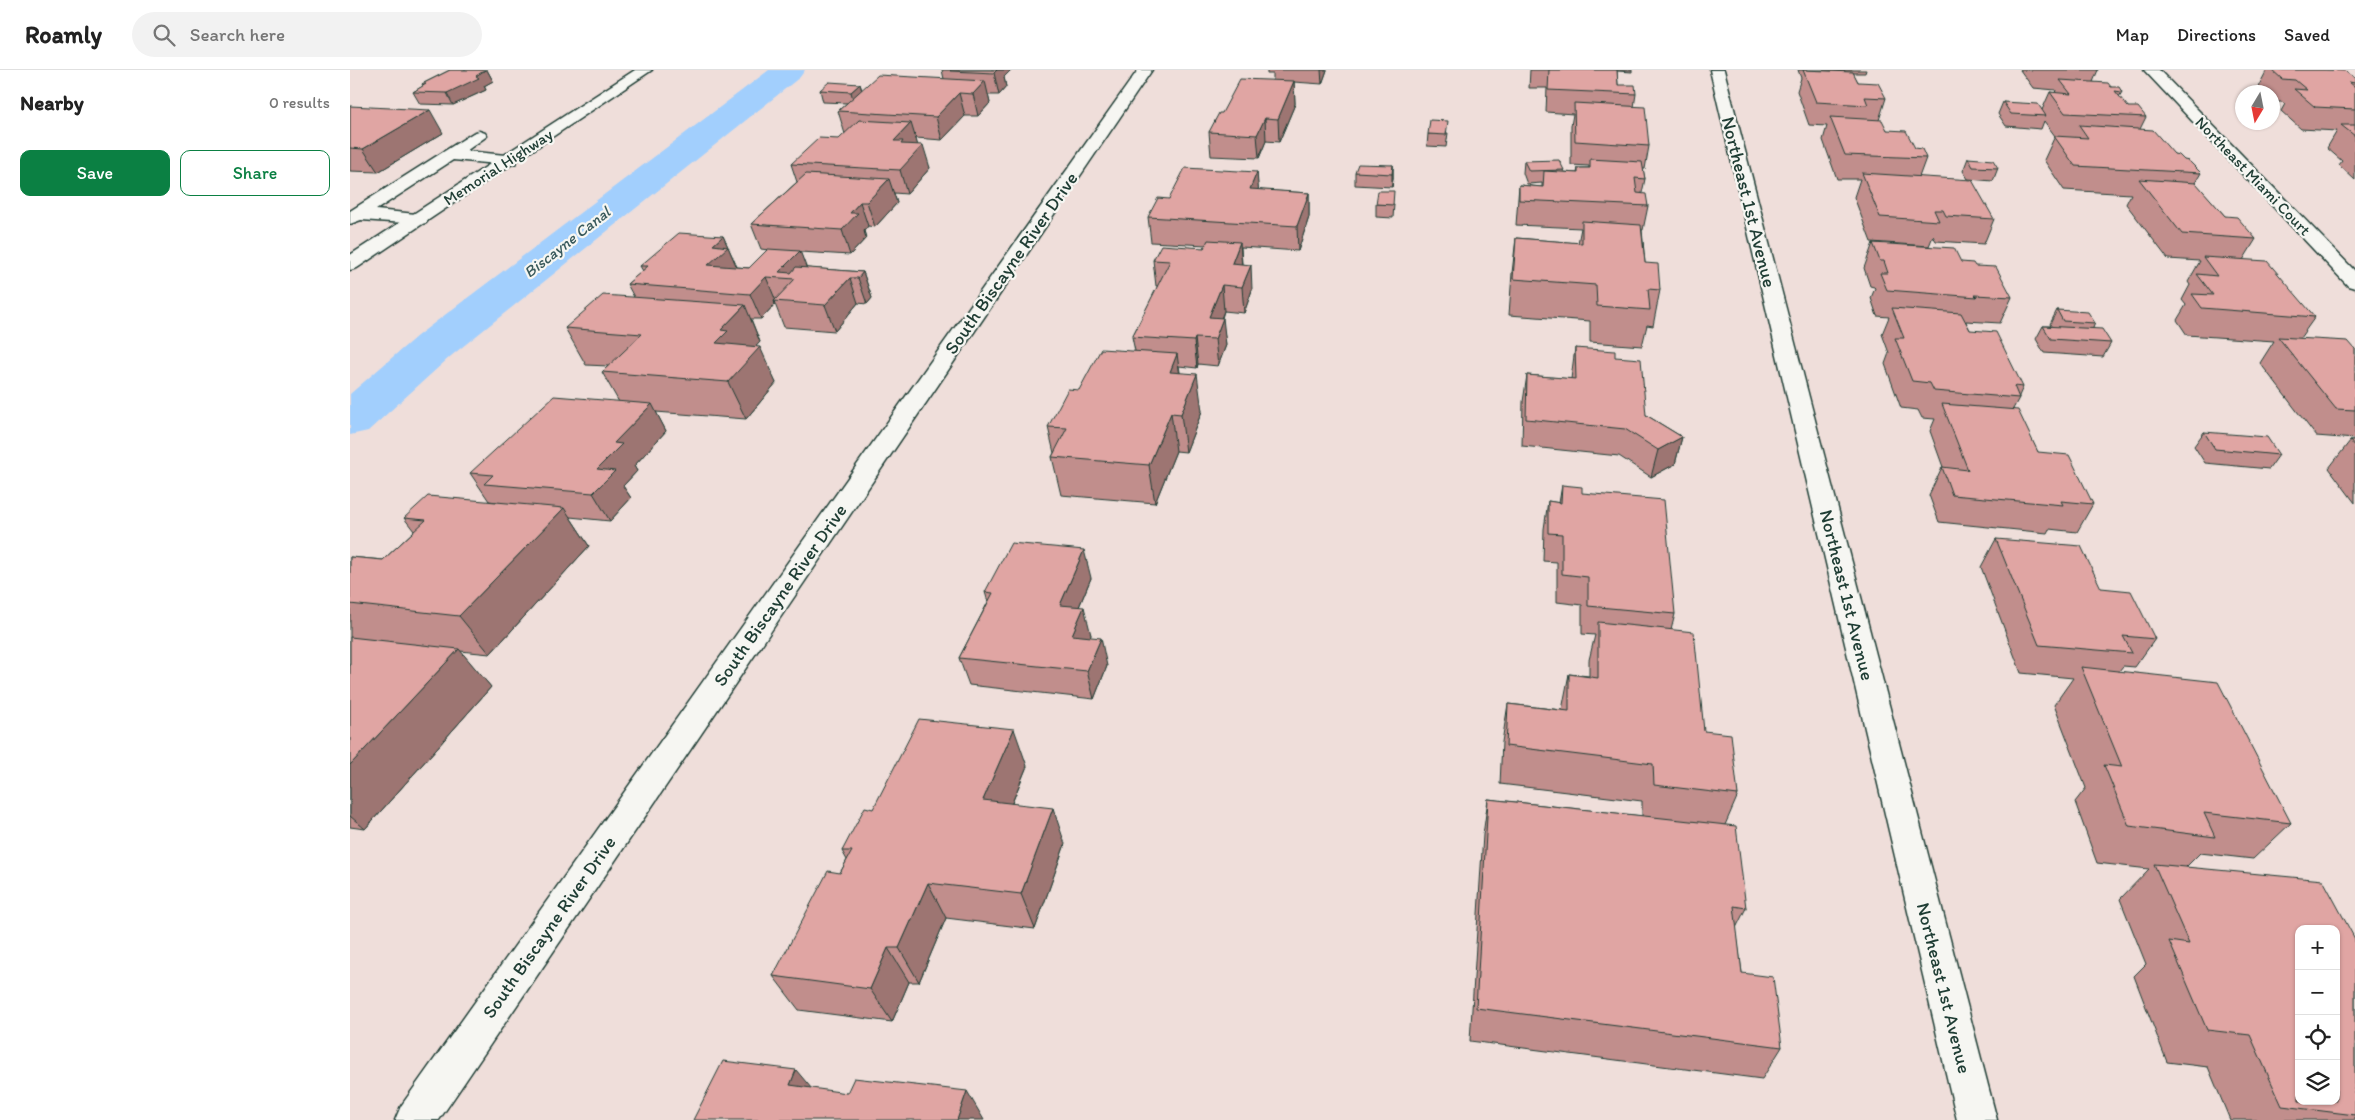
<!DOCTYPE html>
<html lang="en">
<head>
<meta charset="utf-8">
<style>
  :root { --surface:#fff; --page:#f2f2f2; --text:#222; --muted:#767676; --line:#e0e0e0; --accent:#0b8043 }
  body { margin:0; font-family:Itim,sans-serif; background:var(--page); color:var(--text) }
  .controls { position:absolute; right:15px; bottom:15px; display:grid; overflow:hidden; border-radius:10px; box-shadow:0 1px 4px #0004 }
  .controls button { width:45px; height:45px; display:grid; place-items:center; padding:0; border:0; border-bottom:1px solid var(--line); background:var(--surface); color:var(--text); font:25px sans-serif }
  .compass { position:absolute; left:1885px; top:15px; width:45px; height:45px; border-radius:50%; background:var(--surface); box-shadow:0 1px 4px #0004; rotate:190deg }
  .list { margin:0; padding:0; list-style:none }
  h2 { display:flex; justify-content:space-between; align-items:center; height:65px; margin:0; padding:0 20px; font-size:21px }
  h2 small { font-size:16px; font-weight:400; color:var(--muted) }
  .actions { display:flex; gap:10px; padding:15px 20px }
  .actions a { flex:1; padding:11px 0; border:1px solid var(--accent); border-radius:10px; text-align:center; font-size:18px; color:var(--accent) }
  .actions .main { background:var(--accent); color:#fff }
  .icon { flex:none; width:28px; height:28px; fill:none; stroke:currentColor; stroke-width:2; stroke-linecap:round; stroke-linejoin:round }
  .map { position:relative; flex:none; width:2005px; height:1050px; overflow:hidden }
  header { display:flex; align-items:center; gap:30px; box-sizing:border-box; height:70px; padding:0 25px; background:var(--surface); border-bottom:1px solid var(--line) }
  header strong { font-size:24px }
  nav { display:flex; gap:28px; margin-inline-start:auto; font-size:18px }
  .search { width:350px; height:45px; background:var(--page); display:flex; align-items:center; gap:12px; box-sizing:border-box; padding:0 18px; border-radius:28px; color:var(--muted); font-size:19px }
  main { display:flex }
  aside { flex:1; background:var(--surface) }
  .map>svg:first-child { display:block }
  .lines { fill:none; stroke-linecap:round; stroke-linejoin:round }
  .canal { fill:#a2cffd; fill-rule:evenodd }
  .lane-casing { stroke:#1f3d34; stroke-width:3 }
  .street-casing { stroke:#1f3d34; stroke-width:3 }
  .secondary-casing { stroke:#1f3d34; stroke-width:3 }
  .lane { fill:#f6f6f2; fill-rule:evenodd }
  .street { fill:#f6f6f2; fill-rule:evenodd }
  .secondary { fill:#f6f6f2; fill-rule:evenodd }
  .wall { fill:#c18e8c; stroke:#1f3d34 }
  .shaded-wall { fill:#9d7472; stroke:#1f3d34 }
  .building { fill:#e0a5a3; stroke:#1f3d34; fill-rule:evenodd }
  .labels { text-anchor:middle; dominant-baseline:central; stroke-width:4.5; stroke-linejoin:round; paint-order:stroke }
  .far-street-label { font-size:16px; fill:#1f3d34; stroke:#f6f6f2 }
  .far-water-label { font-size:16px; font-style:italic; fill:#395a5c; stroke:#f6f6f2 }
  .street-label { font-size:19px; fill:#1f3d34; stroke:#f6f6f2 }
</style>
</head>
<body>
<header>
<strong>Roamly</strong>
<div class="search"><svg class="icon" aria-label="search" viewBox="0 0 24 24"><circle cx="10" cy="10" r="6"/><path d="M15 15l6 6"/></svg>Search here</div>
<nav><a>Map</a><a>Directions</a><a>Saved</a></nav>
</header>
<main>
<aside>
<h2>Nearby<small>0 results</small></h2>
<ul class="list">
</ul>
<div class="actions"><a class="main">Save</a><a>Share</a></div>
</aside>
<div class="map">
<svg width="2005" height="1050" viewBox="0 0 2005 1050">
  <rect width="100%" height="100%" fill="#efdeda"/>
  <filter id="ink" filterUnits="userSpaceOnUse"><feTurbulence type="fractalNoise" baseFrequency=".02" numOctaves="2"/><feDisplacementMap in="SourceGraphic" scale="10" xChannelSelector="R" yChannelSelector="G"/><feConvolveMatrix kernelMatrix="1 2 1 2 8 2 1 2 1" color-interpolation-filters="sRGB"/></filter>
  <g filter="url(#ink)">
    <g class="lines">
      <path class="canal" d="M419,0H455L450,7L101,286L18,361L0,365V324L67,266Z"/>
      <defs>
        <path id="lane" d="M129,61L135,63L137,66L116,81L165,86L167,90L165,94L159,95L103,90L26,140L76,145L79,149L76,153L70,154L11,150L0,154V141L123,63Z"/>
        <g id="street">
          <path d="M788,0H802L89,1050H45L51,1036Z"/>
          <path d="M1360,0H1374L1647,1050H1607Z"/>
          <path d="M1794,0H1809L2005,201V218L1998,216Z"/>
        </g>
        <path id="secondary" d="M285,0H302L7,198L0,200V185Z"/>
      </defs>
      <use href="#lane" class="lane-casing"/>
      <use href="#street" class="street-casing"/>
      <use href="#secondary" class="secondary-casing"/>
      <use href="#lane" class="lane"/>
      <use href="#street" class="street"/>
      <use href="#secondary" class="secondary"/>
    </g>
    <g class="wall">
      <path d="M100,0H137L143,11L134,16L136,20L103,35L70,34L63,22L73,16L72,14Z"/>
      <path d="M592,0H661L654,7L656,17L649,25H638L640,33L628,46H615L592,70L566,68L567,74L580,98L557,124L544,123L547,133L525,157L518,156L514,161L516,168L500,185L450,182L456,198L513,202L522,228L517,234L508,233L485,261L434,257L425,234L411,249H401L410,272L406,276L426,313L396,349L306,342L316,361L284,396L287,401L273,416L281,428L260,451L220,447L239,476L140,584L110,581L141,617L15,759L0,757V487L33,490L64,461L54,448L147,432L139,431L120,403L269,332L252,302L258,296L236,295L215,258L284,227L277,214L293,201L290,196L373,166L387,197L399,198L418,180L411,179L401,154L447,112L441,94L489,69L495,64L488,41L497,33L473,32L470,20L510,14L512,20L594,9Z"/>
      <path d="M917,0H977L972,14L944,12L945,34L929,72L916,71L909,88L861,86L859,62L872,43L923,10V4H917Z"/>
      <path d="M1180,0H1282V2L1267,1L1268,15L1286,24L1284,37L1299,76L1295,99H1293L1295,109L1292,123L1298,136L1293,160H1292L1295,193L1310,220L1303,256L1297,255L1292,276L1240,272V251L1159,245L1162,203L1166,168L1228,173L1231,158L1166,155L1169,115L1192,117V113L1177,114L1173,103L1174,91L1214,100V102L1227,103L1228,98H1239V96L1221,95V56L1223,44L1196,42L1197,18H1179Z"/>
      <path d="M1448,0H1516L1515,3H1503L1508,12L1536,28L1529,50L1537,60L1565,78L1576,88L1569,107L1644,149L1634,174L1586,171L1583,166L1579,176L1521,172L1504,127L1510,109H1487L1473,70L1477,56L1459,55L1447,21L1451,8Z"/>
      <path d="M1670,0H1748L1743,12L1761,17L1772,22L1769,27L1778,37L1796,47L1790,59L1824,84L1834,90L1851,103L1845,113L1875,146L1906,169L1893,190L1965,247L1950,268L2005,279V369L1966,366L1910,293L1924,271L1837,265L1827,250L1836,235L1832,230L1840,215L1838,212L1850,191L1818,189L1776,134L1781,124L1714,120L1694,90L1705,66L1694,51L1691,59L1656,56L1648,44L1653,32L1692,40L1700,22L1705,23L1706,20L1683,18Z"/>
      <path d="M1917,0H1975L2005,8V110L1989,95L1992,91L1977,78L1987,61L1951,59L1931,41L1935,34L1932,32H1922V22H1910L1907,19Z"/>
      <path d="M0,36L93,63L28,102L0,101Z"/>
      <path d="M1098,63L1096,77L1077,76L1078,64Z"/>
      <path d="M1618,88L1648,98L1643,111L1618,109L1613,101Z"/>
      <path d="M1043,95V108L1042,117L1005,115V102Z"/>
      <path d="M907,102L908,120L959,123V147L948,181L891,177L892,194L902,220L894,243L874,241L872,248L876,275L868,296L848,294L847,298L829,296L830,302L852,341L836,382L826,381L805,433L711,425L702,387L704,383L698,357L729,320L785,281L782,267L808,216H806L803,190L854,178L856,175L801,172L798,147L819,129Z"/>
      <path d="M1026,134H1044L1043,148L1026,147Z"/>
      <path d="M1523,173L1625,196L1662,227L1650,253L1616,251V252L1620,260L1673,317L1669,326V328L1663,339L1688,382L1743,434L1727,462L1699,459L1697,463L1589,452L1579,425L1592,397H1593L1580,361L1585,349L1572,348L1568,340L1551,338L1535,294L1539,283L1532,264L1539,247L1527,246L1521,228L1525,218L1524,217L1520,216L1514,198Z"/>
      <path d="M1707,240L1745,253L1743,258L1761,273L1753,287L1694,283L1686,269L1693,256H1701L1700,254Z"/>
      <path d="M1225,278L1265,287L1296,345L1332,367L1325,394L1301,407L1269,386L1172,376L1173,332L1177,305L1221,309Z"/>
      <path d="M1854,362L1929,385L1919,399L1855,393L1844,376Z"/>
      <path d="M2000,371H2005V433L1979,398Z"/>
      <path d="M1212,415L1232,423L1325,544L1321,560L1354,661L1388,725L1375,755L1396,838L1386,858L1392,903L1432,977L1412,1009L1120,971L1133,765L1138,729L1292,746V731L1150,714L1152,672L1158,634L1212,640L1219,604L1239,606V590L1245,565L1232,564V535L1207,532V492L1193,491L1194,459L1198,431L1209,433Z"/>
      <path d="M1646,469L1751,518L1805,569L1785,597L1773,596L1769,601L1941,753L1903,789L1850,783L1836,797L2005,869V1050H1880L1858,997L1817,992L1784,906L1796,894L1770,829L1799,799L1747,793L1725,732L1736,718L1704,635L1723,608L1671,603L1631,497Z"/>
      <path d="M741,508L729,537L741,565L740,567L757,596L744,629L619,615L609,588L638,532L635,522Z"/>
      <path d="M677,696L662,733L715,774L685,859L596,848L569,912H559L542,952L449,940L423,906L490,803L497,790L492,781L523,739Z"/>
    </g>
    <g class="shaded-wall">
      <path d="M135,0H137L143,11L134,16L136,20L103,35L97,23Z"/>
      <path d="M641,0H661L654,7L656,17L649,25L644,3Z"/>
      <path d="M971,0H977L972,14Z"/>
      <path d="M635,11L640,33L628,46L623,24Z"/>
      <path d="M944,11L945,34L929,72L928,49Z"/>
      <path d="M510,14L513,25L504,33L501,22Z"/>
      <path d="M609,23L615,46L592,70L586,47Z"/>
      <path d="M80,40L93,63L28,102L13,79Z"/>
      <path d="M915,48L916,71L909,88L907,65Z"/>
      <path d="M561,53L568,76L573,75L580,98L557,124L550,100L544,71Z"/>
      <path d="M1043,95V108L1042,117V104Z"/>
      <path d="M907,102L909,126L900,119Z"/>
      <path d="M539,109L547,133L525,157L517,132Z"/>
      <path d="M959,123V147L948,181L947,156Z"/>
      <path d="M510,132L518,156L514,161L516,168L500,185L492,160L500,143Z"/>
      <path d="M373,166L378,177L389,202L358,195L363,175Z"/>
      <path d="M890,172L892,197L882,193Z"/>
      <path d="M450,181L460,207L445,209L429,202Z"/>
      <path d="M901,195L902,220L894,243L892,217Z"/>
      <path d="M513,202L522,228L517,234L508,208Z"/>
      <path d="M416,207L426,231H424L425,234L411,249L400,224Z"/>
      <path d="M500,208L508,233L485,261L475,235Z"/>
      <path d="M872,215L874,241L863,269L859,247Z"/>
      <path d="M395,235L410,272L392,292L410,277L426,313L396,349L378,312L366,273L371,260Z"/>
      <path d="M873,248L876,275L868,296L865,269Z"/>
      <path d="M845,268L848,294L847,298L844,271Z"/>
      <path d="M827,284L832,321L820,302Z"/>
      <path d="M847,304L852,341L836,382L831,344Z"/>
      <path d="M302,334L316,361L284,396L287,401L273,416L281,428L260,451L243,423L247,399L264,373Z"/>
      <path d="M821,343L826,381L805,433L799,395Z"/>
      <path d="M1332,367L1325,394L1301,407L1308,380Z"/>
      <path d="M214,438L239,476L140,584L109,546Z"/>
      <path d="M734,480L741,508L718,563L710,535Z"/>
      <path d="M734,537L741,565L729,592L722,565Z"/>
      <path d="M751,568L757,596L744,629L737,601Z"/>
      <path d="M109,579L141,617L15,759L0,746V695Z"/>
      <path d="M664,659L677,696L648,767L633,730Z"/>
      <path d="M703,738L715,774L685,859L671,824Z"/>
      <path d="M578,813L596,848L569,912L549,878Z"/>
      <path d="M538,878L559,912L542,952L520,919Z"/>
      <path d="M446,1000L472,1031L440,1015Z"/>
      <path d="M617,1021L634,1050H607Z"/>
    </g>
    <g class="building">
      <path d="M100,0H135L126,6L129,8L97,23L63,22L76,14H72Z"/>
      <path d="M601,0H647L644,3L600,1Z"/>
      <path d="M1199,0H1267L1268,15H1285L1286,24L1198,20Z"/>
      <path d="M1453,0L1503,2L1508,12L1528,13L1536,28L1515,27L1518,35L1466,32Z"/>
      <path d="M1922,0H1975L1996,1L2005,8V13L1999,12L2005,17V39L1965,37L1944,19L1957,20L1945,10L1932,9Z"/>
      <path d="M528,5L635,11L623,24L609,23L586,47L488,41Z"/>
      <path d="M890,9L944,11L928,49L915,48L907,65L859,62L869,43H872Z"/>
      <path d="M1710,10L1758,13L1761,17H1769L1772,22L1765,21L1778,37H1788L1796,47L1715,43L1700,22L1721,24Z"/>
      <path d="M479,12L510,14L501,22L470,20Z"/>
      <path d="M1653,32L1688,34L1696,46L1661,44Z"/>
      <path d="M1224,33L1295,37L1299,76L1225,71Z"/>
      <path d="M0,36L80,40L13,79L0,78Z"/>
      <path d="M1480,47L1532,50L1537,60L1556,61L1565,78L1572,79L1576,88L1495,85Z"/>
      <path d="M509,50L561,53L544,71H553L551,74L573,75L550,100L441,94L469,68L489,69Z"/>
      <path d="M1080,50L1098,51L1096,65L1078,64Z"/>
      <path d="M1729,55L1803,60L1824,84L1829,85L1834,90L1839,91L1851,103L1725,96L1704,66L1738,68Z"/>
      <path d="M1991,55H2005V66Z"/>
      <path d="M1618,88L1643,90L1648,98L1623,97Z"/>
      <path d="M1240,89L1292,92L1295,109L1285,108L1287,123L1296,124L1298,136L1169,130V115L1193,117L1194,101L1228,103V98H1240Z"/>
      <path d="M1209,90L1214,100L1179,101L1174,91Z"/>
      <path d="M1008,94L1043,95L1042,104L1005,102Z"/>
      <path d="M835,98L907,102L900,119L959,123L947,156L798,147L808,128L819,129Z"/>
      <path d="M1512,103L1622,110L1644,149L1596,146L1593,140H1584L1589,151L1530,147Z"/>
      <path d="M456,104L539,109L517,132H510L500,143H508L492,160L401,154Z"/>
      <path d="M1789,109L1846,113L1875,146L1887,147L1906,169L1832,164Z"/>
      <path d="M1028,121H1044L1043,135L1026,134Z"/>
      <path d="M1232,151L1291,155L1295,193L1308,194L1310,220L1298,219L1300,240L1247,236L1246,215L1163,209L1166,168L1232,173Z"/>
      <path d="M329,163L373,166L363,175L378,177L358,195L399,198L418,179L450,181L429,202L441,203L446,197L513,202L508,208H500L475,235L424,231L445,209L416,207L400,224L277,214L298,196H290Z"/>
      <path d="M858,170L890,172L882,193L901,195L892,217L872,215L859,247L873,248L865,269L845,268L844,271L782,267L820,191L803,190L811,175L854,178Z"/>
      <path d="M1523,173L1604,178L1611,192L1623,193L1625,196L1646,197L1662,227L1625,225L1627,227L1537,220L1530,203H1538L1534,191H1530Z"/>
      <path d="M1853,187L1917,191L1965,247L1852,238L1842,224L1863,225L1847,204L1867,206Z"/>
      <path d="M253,225L395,235L371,260L378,261L366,273L410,277L378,312L252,302L292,264L215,258Z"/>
      <path d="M1542,238L1611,243L1620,260L1646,262L1673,317L1664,316L1669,328L1584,321L1580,313L1562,311L1545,268H1554Z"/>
      <path d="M1707,240L1738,242L1745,253L1713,251Z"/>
      <path d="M1693,256L1752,259L1761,273L1701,269Z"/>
      <path d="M1928,267L1998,271L2005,279V340L1986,339Z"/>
      <path d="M1225,278L1265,281V287L1291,289L1296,345L1332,367L1308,380L1275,359L1176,349L1177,305L1226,309Z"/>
      <path d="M751,279L827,284L820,302L847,304L831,344L821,343L799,395L702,387L717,358L698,357L718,319L729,320Z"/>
      <path d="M204,326L302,334L264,373L272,374L247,399L265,401L243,423L134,414L143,405L120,403Z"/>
      <path d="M1592,334L1668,340L1688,382L1719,385L1743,434L1711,431L1713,435L1602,425L1592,397L1618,400Z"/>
      <path d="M1854,362L1917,367L1929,385L1865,379Z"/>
      <path d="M2000,371H2005V377Z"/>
      <path d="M1212,415L1232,417V423L1314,430L1325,544L1238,536V507L1212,504V464L1198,463V431L1211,433Z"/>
      <path d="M78,426L214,438L109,546L0,534V487L33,490L76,450L54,448Z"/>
      <path d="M1646,469L1731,476L1751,518L1781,521L1805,569L1773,566L1782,583L1689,575Z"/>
      <path d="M661,473L734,480L710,535L734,537L722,565L751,568L737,601L609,588L643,523L635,522Z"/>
      <path d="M1248,552L1344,562L1354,661L1381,664L1388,725L1304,715L1303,694L1156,676L1158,634L1219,641V604L1248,608Z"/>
      <path d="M0,567L109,579L0,695Z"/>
      <path d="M1731,597L1868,612L1941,753L1854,743L1865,767L1779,756L1754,695L1772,697Z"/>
      <path d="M569,649L664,659L633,730L703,738L671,824L578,813L549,878H538L520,919L423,906L478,801L490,803L502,781H492L515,737L523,739Z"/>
      <path d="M1138,729L1386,756L1396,838L1384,836L1392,903L1423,907L1432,977L1126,938Z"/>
      <path d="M1804,794L1973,810L2005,869V1045L1932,1036L1900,965L1857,960L1819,871L1839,874ZM1949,859H1986V1031H1949Z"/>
      <path d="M373,991L446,1000L440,1015L497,1023L504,1008L617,1021L607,1050H343Z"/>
    </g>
  </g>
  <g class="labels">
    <g class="far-street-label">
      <text transform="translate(148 97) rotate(-33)">Memorial Highway</text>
      <text transform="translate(1903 106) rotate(46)">Northeast Miami Court</text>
    </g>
    <g class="far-water-label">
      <text transform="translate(217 172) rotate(-38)">Biscayne Canal</text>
    </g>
    <g class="street-label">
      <text transform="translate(1399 132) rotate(76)">Northeast 1st Avenue</text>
      <text transform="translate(661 193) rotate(-55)">South Biscayne River Drive</text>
      <text transform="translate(430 525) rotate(-55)">South Biscayne River Drive</text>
      <text transform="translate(1497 525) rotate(76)">Northeast 1st Avenue</text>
      <text transform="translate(199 857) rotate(-55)">South Biscayne River Drive</text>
      <text transform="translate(1594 918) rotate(76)">Northeast 1st Avenue</text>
    </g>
  </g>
</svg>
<div class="controls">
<button>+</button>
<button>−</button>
<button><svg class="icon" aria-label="locate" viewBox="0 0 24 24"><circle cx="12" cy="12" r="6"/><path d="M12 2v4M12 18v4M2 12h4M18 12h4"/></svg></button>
<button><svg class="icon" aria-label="layers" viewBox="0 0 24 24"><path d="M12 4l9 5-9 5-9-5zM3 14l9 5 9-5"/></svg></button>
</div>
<svg class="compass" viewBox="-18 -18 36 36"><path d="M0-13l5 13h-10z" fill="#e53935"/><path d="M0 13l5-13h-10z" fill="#767676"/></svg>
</div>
</main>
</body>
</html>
